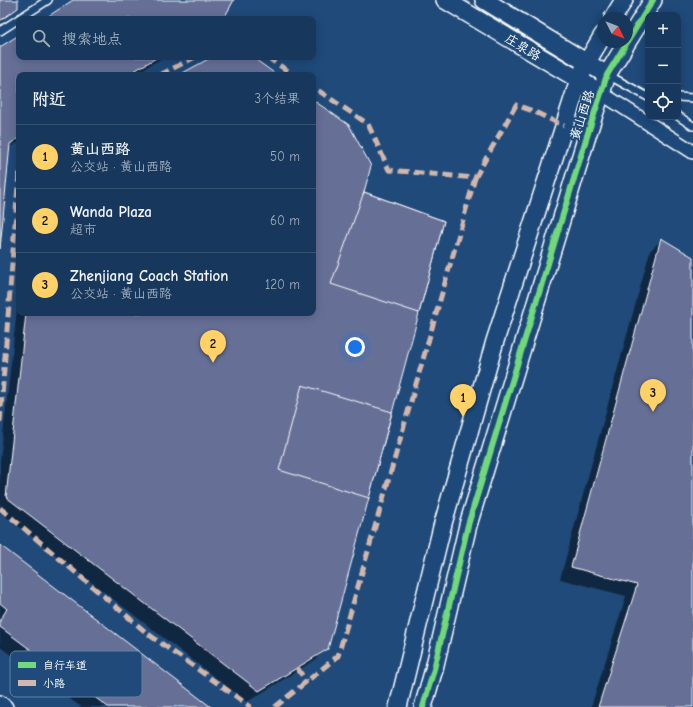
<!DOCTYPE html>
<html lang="zh">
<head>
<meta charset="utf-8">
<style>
  :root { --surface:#17385c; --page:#203f62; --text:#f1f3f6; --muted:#9eacbb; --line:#365272; --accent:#ffd166 }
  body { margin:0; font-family:"Comic Neue","LXGW WenKai TC",sans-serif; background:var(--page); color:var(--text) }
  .controls { position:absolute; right:12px; top:12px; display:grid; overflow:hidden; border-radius:8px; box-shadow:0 2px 10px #0003 }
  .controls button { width:36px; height:36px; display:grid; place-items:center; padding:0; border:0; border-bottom:1px solid var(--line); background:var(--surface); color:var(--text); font:20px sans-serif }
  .compass { position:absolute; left:597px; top:12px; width:36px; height:36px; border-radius:50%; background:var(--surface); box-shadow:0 2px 10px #0003; rotate:132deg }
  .you { position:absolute; left:355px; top:347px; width:14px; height:14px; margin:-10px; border:3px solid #fff; border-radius:50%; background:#1a73e8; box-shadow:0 0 0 6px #1a73e833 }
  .badge { display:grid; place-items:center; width:26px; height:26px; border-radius:50%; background:var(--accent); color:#111; font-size:13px; font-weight:700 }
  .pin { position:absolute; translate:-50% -33px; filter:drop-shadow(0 1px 2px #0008) }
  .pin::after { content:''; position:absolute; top:21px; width:14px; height:12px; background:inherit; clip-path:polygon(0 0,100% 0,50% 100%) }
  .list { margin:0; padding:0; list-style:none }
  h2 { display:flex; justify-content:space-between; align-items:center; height:52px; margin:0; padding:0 16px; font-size:17px }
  h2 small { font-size:13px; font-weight:400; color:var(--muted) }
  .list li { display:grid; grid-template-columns:26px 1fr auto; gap:12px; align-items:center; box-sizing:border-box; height:64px; padding:0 16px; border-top:1px solid var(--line) }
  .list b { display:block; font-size:15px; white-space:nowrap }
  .list p { margin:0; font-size:13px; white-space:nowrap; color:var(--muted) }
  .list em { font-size:13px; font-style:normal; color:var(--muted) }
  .icon { flex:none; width:22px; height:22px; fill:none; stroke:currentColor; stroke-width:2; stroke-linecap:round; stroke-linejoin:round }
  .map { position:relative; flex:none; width:693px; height:707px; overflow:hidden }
  .search { position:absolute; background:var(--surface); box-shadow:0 2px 10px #0003; left:16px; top:16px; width:300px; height:44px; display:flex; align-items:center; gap:10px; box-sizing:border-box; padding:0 14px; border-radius:8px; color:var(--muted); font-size:15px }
  .panel { position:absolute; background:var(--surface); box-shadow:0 2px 10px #0003; left:16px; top:72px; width:300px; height:244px; border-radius:8px }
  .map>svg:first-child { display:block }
  .shadow { fill:#0007 }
  .building { fill:#666f97; stroke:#fff }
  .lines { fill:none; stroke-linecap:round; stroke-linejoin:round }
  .service-casing { stroke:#fff; stroke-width:10 }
  .minor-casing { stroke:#fff; stroke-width:16 }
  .tertiary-casing { stroke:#fff; stroke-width:20 }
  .service { stroke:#1f4a7a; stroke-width:7 }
  .minor { stroke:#1f4a7a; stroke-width:13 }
  .tertiary { stroke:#1f4a7a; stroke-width:17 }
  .quiet { stroke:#d1b7ad; stroke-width:5; stroke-dasharray:10 5; stroke-linecap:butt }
  .cycleway-casing { stroke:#1f4a7a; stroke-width:8 }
  .cycleway { stroke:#71d979; stroke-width:6 }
  .labels { text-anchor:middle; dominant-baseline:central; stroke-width:4; stroke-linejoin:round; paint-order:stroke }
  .street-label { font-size:13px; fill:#fff; stroke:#1f4a7a }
  .key { fill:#1f4a7a; stroke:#6280a2; stroke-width:1 }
  .key-label { font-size:11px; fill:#fff }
</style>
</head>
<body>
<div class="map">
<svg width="693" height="707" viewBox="0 0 693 707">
  <rect width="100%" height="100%" fill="#1f4a7a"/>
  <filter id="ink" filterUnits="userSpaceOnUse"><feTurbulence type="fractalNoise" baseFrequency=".025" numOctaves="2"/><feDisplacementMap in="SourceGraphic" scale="8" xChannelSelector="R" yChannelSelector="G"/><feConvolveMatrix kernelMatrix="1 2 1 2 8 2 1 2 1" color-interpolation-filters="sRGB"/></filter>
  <g filter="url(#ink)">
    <g class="shadow">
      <path d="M0,0H17V7L0,23Z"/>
      <path d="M19,36V57H164L133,75H19V142L8,148L0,239V48Z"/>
      <path d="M313,101L363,192L327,648L315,660L247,702L0,512V461L19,291V313H313Z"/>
      <path d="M661,240L693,258V707H591L626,596L560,579L650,251Z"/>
      <path d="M0,546L209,707H81L0,647Z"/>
    </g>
    <g class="building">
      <path d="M0,0H18V8L0,21Z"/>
      <path d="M73,0H234L224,18L222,19H44Z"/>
      <path d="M19,35V57H158L127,75H19V138L10,144L0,249V47Z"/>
      <path d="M212,57H252L277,75H179Z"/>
      <path d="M313,100L349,125L371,166L364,192L444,221L328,649L259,691L6,497L26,313H313Z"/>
      <path d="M364,192L444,221L419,313L331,284Z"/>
      <path d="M661,238L693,257V707H598L637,585L571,567Z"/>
      <path d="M302,385L392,412L369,498L279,470Z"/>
      <path d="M0,545L211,707H108L0,627V620L7,609L0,603Z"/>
    </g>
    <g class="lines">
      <defs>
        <g id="service">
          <path d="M0,31L48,0"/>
          <path d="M608,75L648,97"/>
          <path d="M678,97L693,98"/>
          <path d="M678,116L693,126"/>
        </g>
        <g id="minor">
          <path d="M601,93L693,152"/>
          <path d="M0,702L6,707"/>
        </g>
        <g id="tertiary">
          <path d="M445,0L601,93"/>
          <path d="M484,0L607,75"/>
          <path d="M613,18L624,0"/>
          <path d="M398,707L442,527L495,341L579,80L587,62L603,35"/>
          <path d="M423,707L434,669L468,525L587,136L607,75L653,0"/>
        </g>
      </defs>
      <use href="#service" class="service-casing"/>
      <use href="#minor" class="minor-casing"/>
      <use href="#tertiary" class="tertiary-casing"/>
      <use href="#service" class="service"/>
      <use href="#minor" class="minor"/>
      <use href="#tertiary" class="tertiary"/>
      <g class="quiet">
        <path d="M267,57L294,75"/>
        <path d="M160,75L195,57"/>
        <path d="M475,178L516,105L533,111L564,126"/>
        <path d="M0,422L19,172"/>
        <path d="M0,508L148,634L251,707"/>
        <path d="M297,667L306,682"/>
        <path d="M275,707L338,656L475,178L389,170L368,124L313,87"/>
      </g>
      <defs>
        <path id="cycleway" d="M423,707L434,669L468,525L587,136L607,75L653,0"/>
      </defs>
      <use href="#cycleway" class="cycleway-casing"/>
      <use href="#cycleway" class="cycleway"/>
    </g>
  </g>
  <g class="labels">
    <g class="street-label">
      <text transform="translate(523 47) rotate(31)">庄泉路</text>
      <text transform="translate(582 115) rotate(-72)">黄山西路</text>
    </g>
  </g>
  <rect x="10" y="651" width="132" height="46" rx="6" class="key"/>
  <rect x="18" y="662" width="18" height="6" fill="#71d979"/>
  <rect x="18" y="680" width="18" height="6" fill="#d1b7ad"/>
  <g class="key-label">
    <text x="43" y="669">自行车道</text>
    <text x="43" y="687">小路</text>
  </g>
</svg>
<div class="controls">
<button>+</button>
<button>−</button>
<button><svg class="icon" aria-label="locate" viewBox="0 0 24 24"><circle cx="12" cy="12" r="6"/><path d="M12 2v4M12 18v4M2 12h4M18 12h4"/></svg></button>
</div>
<svg class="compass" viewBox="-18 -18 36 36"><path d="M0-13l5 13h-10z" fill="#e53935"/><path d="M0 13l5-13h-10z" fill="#9eacbb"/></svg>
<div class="you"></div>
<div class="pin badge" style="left:463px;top:417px">1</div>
<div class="pin badge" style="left:213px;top:363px">2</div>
<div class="pin badge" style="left:653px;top:412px">3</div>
<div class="search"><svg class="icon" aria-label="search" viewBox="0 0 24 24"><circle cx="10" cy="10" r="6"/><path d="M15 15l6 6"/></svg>搜索地点</div>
<section class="panel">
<h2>附近<small>3个结果</small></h2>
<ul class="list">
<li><span class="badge">1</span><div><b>黄山西路</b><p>公交站 · 黄山西路</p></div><em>50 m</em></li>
<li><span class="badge">2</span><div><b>Wanda Plaza</b><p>超市</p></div><em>60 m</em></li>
<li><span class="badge">3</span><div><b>Zhenjiang Coach Station</b><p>公交站 · 黄山西路</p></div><em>120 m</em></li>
</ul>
</section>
</div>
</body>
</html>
